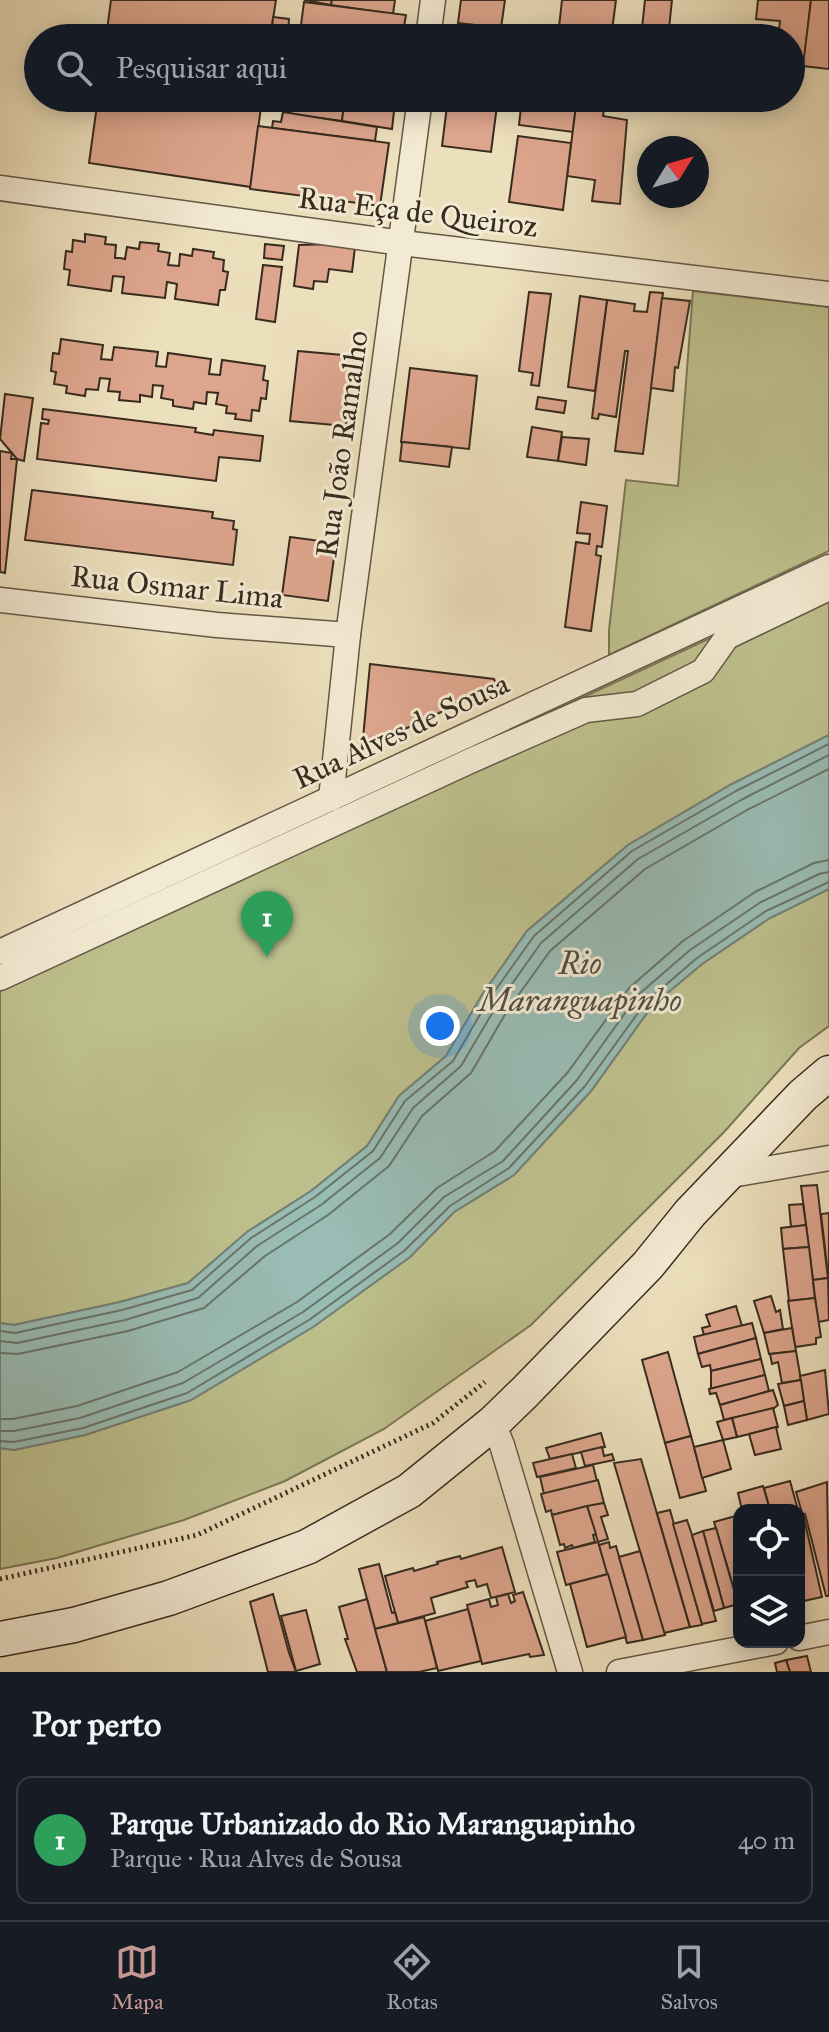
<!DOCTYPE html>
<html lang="pt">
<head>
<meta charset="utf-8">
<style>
  :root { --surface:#171b24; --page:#20242c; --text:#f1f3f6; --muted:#9ea1a6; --line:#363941; --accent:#c59692 }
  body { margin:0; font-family:"IM FELL Great Primer",serif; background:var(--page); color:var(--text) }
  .controls { position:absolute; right:24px; bottom:24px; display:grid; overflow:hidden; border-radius:16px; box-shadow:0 4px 20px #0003 }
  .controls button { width:72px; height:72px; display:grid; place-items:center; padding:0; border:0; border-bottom:2px solid var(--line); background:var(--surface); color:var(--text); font:40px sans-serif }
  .compass { position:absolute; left:637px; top:136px; width:72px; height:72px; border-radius:50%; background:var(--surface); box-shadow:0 4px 20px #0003; rotate:53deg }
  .you { position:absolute; left:440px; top:1026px; width:28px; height:28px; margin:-20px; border:6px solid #fff; border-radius:50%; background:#1a73e8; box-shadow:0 0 0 12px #1a73e833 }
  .badge { display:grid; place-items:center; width:52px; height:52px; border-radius:50%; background:var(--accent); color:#fff; font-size:26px; font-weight:700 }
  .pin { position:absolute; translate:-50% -66px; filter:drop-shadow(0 2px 4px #0008) }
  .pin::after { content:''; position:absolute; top:42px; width:28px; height:24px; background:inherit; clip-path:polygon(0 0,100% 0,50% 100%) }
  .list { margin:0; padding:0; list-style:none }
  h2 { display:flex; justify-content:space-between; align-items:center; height:104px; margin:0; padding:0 32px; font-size:34px }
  h2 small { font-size:26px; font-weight:400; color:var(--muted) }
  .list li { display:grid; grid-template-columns:52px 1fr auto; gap:24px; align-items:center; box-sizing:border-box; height:128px; margin:0 16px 16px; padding:0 16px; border:2px solid var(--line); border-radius:16px }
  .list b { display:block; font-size:30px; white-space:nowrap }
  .list p { margin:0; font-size:26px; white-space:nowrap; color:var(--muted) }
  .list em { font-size:26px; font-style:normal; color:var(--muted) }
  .icon { flex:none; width:44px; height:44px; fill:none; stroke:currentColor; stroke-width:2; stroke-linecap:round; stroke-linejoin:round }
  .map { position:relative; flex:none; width:829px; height:1672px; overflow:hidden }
  .search { position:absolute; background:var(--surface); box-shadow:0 4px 20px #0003; left:24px; right:24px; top:24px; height:88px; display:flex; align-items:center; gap:20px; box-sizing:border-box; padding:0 28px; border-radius:44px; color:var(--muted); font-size:30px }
  .sheet { height:248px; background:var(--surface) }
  nav { display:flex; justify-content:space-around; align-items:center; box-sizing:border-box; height:112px; border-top:2px solid var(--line); background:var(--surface); font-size:22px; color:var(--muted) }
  nav a { display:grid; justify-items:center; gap:4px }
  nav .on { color:var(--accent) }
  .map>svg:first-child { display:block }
  .green { fill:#bdc08d; stroke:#7a7656; stroke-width:2 }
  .water { fill:#99bcb4; stroke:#728278; stroke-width:2 }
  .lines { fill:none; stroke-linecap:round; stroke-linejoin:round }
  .shore { stroke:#68746a; stroke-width:2 }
  .building { fill:#dda58d; stroke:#372b1f; stroke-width:2 }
  .street-casing { stroke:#645846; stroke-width:27 }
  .secondary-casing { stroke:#372b1f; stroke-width:37 }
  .path { stroke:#372b1f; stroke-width:5; stroke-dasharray:2 4; stroke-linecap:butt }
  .street { stroke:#f3ead3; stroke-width:24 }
  .secondary { stroke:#f3ead3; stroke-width:34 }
  .labels { text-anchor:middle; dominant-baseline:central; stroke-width:6; stroke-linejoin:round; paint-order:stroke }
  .street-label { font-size:30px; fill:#372b1f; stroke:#f3ead3 }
  .water-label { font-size:32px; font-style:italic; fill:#504f44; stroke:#f3ead3 }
</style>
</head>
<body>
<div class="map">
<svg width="829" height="1672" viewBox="0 0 829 1672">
  <rect width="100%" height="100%" fill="#ecdfbc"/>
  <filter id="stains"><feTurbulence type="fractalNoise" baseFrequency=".0025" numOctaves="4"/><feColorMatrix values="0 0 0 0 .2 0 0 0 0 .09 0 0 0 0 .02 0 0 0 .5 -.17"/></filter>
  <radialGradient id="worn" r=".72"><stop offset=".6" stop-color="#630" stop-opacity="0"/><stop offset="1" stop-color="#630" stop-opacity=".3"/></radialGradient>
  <g class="green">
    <path d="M693,291L829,307V551L609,655V630L626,480L678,486Z"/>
    <path d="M829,583V735L732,784L628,845L527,931L482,995L446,1056L399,1096L367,1146L311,1191L247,1232L188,1283L120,1302L14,1325L0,1323V968Z"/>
    <path d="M829,889V1026L799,1048L725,1131L531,1325L384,1429L285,1481L184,1520L57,1558L0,1569V1448L14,1450L85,1435L191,1400L313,1327L410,1257L454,1212L514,1175L591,1091L652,1006L702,964L770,918Z"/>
  </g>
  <path class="water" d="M829,735V889L770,918L702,964L652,1006L591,1091L514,1175L454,1212L410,1257L313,1327L191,1400L85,1435L14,1450L0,1448V1323L14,1325L120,1302L188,1283L247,1232L311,1191L367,1146L399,1096L446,1056L482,995L527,931L628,845L732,784Z"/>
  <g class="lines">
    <g class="shore">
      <path d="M0,1331L15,1333L122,1310L192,1290L251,1238L315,1197L373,1151L405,1101L453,1061L489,999L534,936L632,851L736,791L829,744"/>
      <path d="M0,1341L17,1343L125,1320L198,1298L257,1246L321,1205L380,1158L413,1108L461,1066L497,1005L541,943L638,859L741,800L829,755"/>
      <path d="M0,1353L18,1354L128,1331L204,1308L265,1256L328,1215L389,1166L422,1116L471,1073L507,1011L550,951L645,869L747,810L829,769"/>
      <path d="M0,1419H13L77,1406L178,1372L297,1302L390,1234L437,1188L495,1151L568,1072L629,988L683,941L755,892L814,863L829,860"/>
      <path d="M0,1431H14L80,1418L183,1383L303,1312L398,1243L444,1197L503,1161L577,1080L638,995L690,950L761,902L819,874L829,872"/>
      <path d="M0,1441L14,1442L83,1428L187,1393L309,1320L404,1251L450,1206L509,1168L585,1086L646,1002L697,958L766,911L829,882"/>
    </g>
  </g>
  <g class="building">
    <path d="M111,0H276L270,38H106Z"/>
    <path d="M304,0H332L331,5Z"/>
    <path d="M332,0H395L393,14L331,5Z"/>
    <path d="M461,0H505L501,28L458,23Z"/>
    <path d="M562,0H616L611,38L558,36Z"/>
    <path d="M645,0H672L668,38H641Z"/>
    <path d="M758,0H811L803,72L791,70V38H778L780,21L756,19Z"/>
    <path d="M811,0H829V69L803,66Z"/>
    <path d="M304,2L406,15L402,38L312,35L313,27L301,25Z"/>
    <path d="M273,17L289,19L288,34L272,32Z"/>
    <path d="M531,33L576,38H530Z"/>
    <path d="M98,98H262L251,187L89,163Z"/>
    <path d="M288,98H384L383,109Z"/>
    <path d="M292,98L344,105L342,121L290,114Z"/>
    <path d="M448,98H498L491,152L442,146Z"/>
    <path d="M522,98H577L573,132L519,125Z"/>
    <path d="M577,98H606L603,116L627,120L620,204L592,201L595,180L567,176Z"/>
    <path d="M344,105L394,111L392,129L342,121Z"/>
    <path d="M283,112L377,127L375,141L272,128L273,121L281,122Z"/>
    <path d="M258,126L389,143L380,206L250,189Z"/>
    <path d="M518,136L571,143L563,210L509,202Z"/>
    <path d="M85,234L106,237L105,244L116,245L115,258H120L125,259L127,247L139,249L140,242L159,244L158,251L170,253L168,265L179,266L180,254L192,256L193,249L214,252L213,258L224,260L223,271L228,272L225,290H220L218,305L175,299L177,284L167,282L165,298L122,293L124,277L113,276L111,291L68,285L70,270L64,269L66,251L72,252L73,240L85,242Z"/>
    <path d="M265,244L284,246L282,260L264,258Z"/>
    <path d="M332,244L355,247L352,272L329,269L327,282L314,281L313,289L294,286L299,245Z"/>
    <path d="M263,265L282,267L275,322L256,319Z"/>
    <path d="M529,292L551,294L539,386L531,385L533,373L519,371Z"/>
    <path d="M650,292L663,293L643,454L615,451L628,351H625L616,417L599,414L598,419L592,418L607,300L635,304L634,311L647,312Z"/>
    <path d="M580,296L607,300L595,391L568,387Z"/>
    <path d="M662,298L690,301L678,368L675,367L673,391L651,388Z"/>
    <path d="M61,339L103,345L101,359L112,360L114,347L158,352L156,366L166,367L168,353L211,359L209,374L220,375L222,360L265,366L263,380L268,381L266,399L261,398L259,411L252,410L251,421L235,419L236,414L226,413L227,406L216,404L218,393L207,392L206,404L194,402L193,409L173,406V400L161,398L163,386L153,385L152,397L140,395V402L119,400L120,392L108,391L110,379L100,378L98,390L86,389L85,396L66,393L67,386L54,384L56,372L51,371L53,353L59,354Z"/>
    <path d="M298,351L354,356L346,426L290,421Z"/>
    <path d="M410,368L477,376L469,449L401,442Z"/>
    <path d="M5,394L33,398L24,461L17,459L0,439Z"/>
    <path d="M538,397L566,401L564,413L536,409Z"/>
    <path d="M43,409L196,428L195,432L213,435L214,430L263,436L260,461L219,457L216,481L37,459L41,423L48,424L49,420L42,419Z"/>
    <path d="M532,427L562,432L558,461L527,457Z"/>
    <path d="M562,437L589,439L586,465L558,461Z"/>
    <path d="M402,442L452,447L449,467L400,461Z"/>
    <path d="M0,451L12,453L11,459H17L5,573L0,572Z"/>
    <path d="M32,490L213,512L212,518L234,521L233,529L237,530L233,565L25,540Z"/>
    <path d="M581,502L607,506L602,547L597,546L596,555L601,556L591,631L565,627L576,542L589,544L590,534L577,533Z"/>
    <path d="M290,537L336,543L328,601L282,595Z"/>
    <path d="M370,664L494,679L497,686L362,749Z"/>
    <path d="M817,1185L828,1278L813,1280L801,1186Z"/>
    <path d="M803,1204L806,1225L791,1227L789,1205Z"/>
    <path d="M829,1213V1283L821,1214Z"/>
    <path d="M806,1225L809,1247L783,1249L781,1228Z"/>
    <path d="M809,1247L815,1298L789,1301L783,1249Z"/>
    <path d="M828,1278L829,1320L818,1322L813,1280Z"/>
    <path d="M771,1296L776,1312L780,1310L783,1329L764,1333L754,1301Z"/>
    <path d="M815,1298L821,1337L816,1338V1344L795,1347L788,1301Z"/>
    <path d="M736,1306L742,1326L704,1335L702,1328L710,1326L706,1315Z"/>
    <path d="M752,1323L756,1338L698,1354L694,1337Z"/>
    <path d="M792,1328L796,1351L769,1354L764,1333Z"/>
    <path d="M756,1338L761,1359L711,1371L710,1365L702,1367L698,1354Z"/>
    <path d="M796,1351L801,1380L782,1383L778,1362L772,1364L770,1354Z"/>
    <path d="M668,1352L691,1436L665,1443L642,1360Z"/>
    <path d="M761,1359L765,1375L711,1389V1371Z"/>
    <path d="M825,1370L829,1414L807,1420L800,1376Z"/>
    <path d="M765,1375L769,1391L720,1405L716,1393L710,1394L709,1389Z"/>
    <path d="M801,1380L804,1401L784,1406L778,1384Z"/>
    <path d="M773,1390L778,1405L773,1409L724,1420L720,1405Z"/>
    <path d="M804,1401L807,1420L788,1425L784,1406Z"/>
    <path d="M773,1408L778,1427L737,1437L732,1418Z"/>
    <path d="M732,1418L737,1437L723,1440L717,1422Z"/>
    <path d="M776,1427L781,1449L755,1455L749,1434Z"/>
    <path d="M601,1433L605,1447L550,1459L546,1448Z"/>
    <path d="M691,1436L706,1491L680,1498L665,1443Z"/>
    <path d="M723,1440L731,1469L702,1478L694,1447Z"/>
    <path d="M602,1447L604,1456L612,1454L614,1460L585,1466L581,1452Z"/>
    <path d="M572,1454L576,1468L537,1477L533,1463Z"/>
    <path d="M641,1459L690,1627L664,1633L614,1463Z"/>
    <path d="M593,1465L597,1481L544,1494L540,1477Z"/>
    <path d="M598,1480L604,1503L552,1515L551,1510L546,1512L541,1494Z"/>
    <path d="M790,1481L798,1510H770L764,1488Z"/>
    <path d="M827,1482L829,1596H826L805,1514L802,1513L796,1492Z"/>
    <path d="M763,1486L770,1510H742L738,1493Z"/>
    <path d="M604,1503L608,1515L601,1517L608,1539L598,1542L587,1506Z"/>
    <path d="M587,1506L596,1534L593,1535L595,1542L573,1548L572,1545L565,1548L564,1544L560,1545L552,1515Z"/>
    <path d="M670,1510L702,1624V1625L690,1627L657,1513Z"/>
    <path d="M799,1513L803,1514L822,1597L799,1602Z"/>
    <path d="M739,1515V1606L714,1522Z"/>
    <path d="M687,1520L692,1535L716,1621L702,1624L673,1524Z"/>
    <path d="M716,1528L738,1604L724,1608L703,1531Z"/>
    <path d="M703,1531L724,1608L714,1611L692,1535Z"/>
    <path d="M598,1542L608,1574L566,1585L557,1552Z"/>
    <path d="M609,1542L610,1548L616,1546L643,1640L627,1643L599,1545Z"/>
    <path d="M502,1547L515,1592L491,1598L487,1584L477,1587L475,1580L466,1582L468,1587L431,1598L435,1613L398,1623L385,1576L413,1568L414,1571L438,1564L437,1562L460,1556L461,1559Z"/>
    <path d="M640,1551L665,1635L643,1640L619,1557Z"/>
    <path d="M379,1564L392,1613L395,1612L398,1623L375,1629L359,1569Z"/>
    <path d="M608,1574L626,1637L587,1647L570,1584Z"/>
    <path d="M523,1592L544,1655L530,1657L529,1654L482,1664L467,1605L489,1599L491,1607L498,1605L496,1597L508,1594L511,1603L515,1601L513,1595Z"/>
    <path d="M273,1594L289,1653L296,1672H268L250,1602Z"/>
    <path d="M367,1599L375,1629L387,1672H357L345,1639H348L339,1607Z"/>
    <path d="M468,1609L481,1661L438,1671L425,1621Z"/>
    <path d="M306,1610L320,1664L296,1671L281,1616Z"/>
    <path d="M424,1617L437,1668L419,1672H387L375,1629Z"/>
    <path d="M807,1656L811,1672H790L786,1660Z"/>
    <path d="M786,1660L790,1672H777L775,1663Z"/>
  </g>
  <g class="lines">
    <defs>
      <g id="street">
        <path d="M428,38L433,0"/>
        <path d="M0,188L402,243L829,294"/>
        <path d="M0,600L217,625L348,635"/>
        <path d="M331,799L348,635L420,98"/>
        <path d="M0,952L829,567"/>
        <path d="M0,978L470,761L586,710L637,704L703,671L727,637L829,588"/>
        <path d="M726,1176L829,1158"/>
        <path d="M493,1423L502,1445L570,1672"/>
        <path d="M799,1638L829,1632"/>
        <path d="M619,1672L776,1642"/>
      </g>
      <path id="secondary" d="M0,1639L74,1625L169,1598L307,1547L409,1491L493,1423L525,1392L648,1265L690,1213L803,1095L829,1073"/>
    </defs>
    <use href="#street" class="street-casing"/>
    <use href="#secondary" class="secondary-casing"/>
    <path class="path" d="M0,1579L197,1535L433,1423L485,1382"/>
    <use href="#street" class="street"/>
    <use href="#secondary" class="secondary"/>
  </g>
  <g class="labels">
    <g class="street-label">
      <text transform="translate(418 212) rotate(7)">Rua Eça de Queiroz</text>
      <text transform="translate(342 444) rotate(-82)">Rua João Ramalho</text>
      <text transform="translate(177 587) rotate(6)">Rua Osmar Lima</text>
      <text transform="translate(401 731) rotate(-25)">Rua Alves de Sousa</text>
    </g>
    <g class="water-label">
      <text x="580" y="963">Rio<tspan x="580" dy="37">Maranguapinho</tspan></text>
    </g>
  </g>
  <rect width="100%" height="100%" filter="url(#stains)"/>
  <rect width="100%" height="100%" fill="url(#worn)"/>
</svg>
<div class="controls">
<button><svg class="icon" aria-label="locate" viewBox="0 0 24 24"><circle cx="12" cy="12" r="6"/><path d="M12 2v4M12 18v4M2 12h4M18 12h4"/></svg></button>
<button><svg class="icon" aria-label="layers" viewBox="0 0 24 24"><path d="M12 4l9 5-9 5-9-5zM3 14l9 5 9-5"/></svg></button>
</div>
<svg class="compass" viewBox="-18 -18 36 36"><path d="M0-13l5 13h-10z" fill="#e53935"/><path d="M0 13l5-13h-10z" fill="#9ea1a6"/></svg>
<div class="you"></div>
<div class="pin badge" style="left:267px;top:957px;background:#2e9e5b">1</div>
<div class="search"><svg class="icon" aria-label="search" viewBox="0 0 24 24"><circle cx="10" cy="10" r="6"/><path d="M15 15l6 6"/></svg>Pesquisar aqui</div>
</div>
<section class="sheet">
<h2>Por perto<small></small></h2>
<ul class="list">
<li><span class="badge" style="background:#2e9e5b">1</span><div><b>Parque Urbanizado do Rio Maranguapinho</b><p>Parque · Rua Alves de Sousa</p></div><em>40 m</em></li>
</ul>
</section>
<nav>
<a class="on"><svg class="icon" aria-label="map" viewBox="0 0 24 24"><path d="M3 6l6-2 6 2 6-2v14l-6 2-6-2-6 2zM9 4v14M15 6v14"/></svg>Mapa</a>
<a><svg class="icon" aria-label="directions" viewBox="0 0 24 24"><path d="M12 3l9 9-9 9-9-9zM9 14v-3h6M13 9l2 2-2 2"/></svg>Rotas</a>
<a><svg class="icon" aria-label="saved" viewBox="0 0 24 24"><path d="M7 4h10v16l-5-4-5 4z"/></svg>Salvos</a>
</nav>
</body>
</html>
